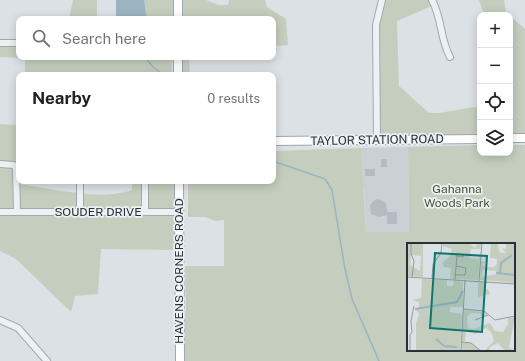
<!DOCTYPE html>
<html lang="en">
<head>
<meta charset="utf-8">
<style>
  :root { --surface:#fff; --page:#f2f2f2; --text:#202124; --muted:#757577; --line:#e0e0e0 }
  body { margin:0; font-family:"Public Sans",sans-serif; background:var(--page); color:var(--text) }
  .controls { position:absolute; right:12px; top:12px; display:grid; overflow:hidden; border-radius:8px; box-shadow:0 2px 10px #0003 }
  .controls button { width:36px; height:36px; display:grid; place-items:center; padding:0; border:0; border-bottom:1px solid var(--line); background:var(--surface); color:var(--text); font:20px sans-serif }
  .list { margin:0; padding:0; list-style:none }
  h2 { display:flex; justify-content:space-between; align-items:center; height:52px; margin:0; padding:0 16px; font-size:17px }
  h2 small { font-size:13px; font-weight:400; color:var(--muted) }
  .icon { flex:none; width:22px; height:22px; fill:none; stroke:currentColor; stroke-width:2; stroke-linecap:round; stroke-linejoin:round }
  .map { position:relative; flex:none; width:525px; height:361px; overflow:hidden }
  .search { position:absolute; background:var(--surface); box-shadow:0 2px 10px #0003; left:16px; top:16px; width:260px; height:44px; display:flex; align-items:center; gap:10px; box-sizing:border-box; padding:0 14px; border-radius:8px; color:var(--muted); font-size:15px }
  .panel { position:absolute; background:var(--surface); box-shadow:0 2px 10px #0003; left:16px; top:72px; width:260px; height:112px; border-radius:8px }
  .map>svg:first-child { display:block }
  .built { fill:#cbd0d5 }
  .green { fill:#c5cebe; fill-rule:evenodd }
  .water { fill:#9ab4c2 }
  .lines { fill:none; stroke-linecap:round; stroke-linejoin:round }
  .stream { stroke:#9ab4c2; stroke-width:1.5 }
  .building { fill:#b4bbc1 }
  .minor-casing { stroke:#a2a9ae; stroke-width:8 }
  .major-casing { stroke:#9da7af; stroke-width:10 }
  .minor { stroke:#eef1f4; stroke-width:6 }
  .major { stroke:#fff; stroke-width:8 }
  .labels { text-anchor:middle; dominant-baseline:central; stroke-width:3.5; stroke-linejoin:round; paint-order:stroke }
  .street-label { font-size:12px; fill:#273139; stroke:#ebf0f3 }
  .park-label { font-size:12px; fill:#415436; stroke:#ebf0f3 }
  .inset-river { fill:none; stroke:#9ab4c2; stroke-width:2 }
  .inset-road { fill:none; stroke:#949ba0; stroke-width:1 }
  .view { fill:#0f766e; fill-opacity:0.15; stroke:#0f766e; stroke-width:2 }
  .inset-edge { fill:none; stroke:#273139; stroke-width:2 }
</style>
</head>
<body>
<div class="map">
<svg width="525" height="361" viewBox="0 0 525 361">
  <rect width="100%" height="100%" fill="#dce1e5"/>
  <path class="built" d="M408,147L409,232L366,233L364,188H361V148Z"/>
  <g class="green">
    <path d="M73,0H97V19H69Z"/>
    <path d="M144,0H173V19H147Z"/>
    <path d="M182,0H206L218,5H228L229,0H265L267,7L286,19L288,45L273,46V19H182Z"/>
    <path d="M384,0H428L432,6L397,21L399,86L429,113H439L480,106V136L388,138L380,133L379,23Z"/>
    <path d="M479,0H504L506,12L509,15H484Z"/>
    <path d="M510,16L525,29V136H510V83L513,57L510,53Z"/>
    <path d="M0,46H19V57H172V75H25V58L0,57Z"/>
    <path d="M183,57H189L190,75H183Z"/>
    <path d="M0,124L19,125L20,184C51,189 103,201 132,190V181H174L175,250L101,249L98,294L75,296L71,312L16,259L0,251Z"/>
    <path d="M480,145V153H510V145H525V361H182V330L186,309L185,266H224V220L215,221L206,217H188V181H273V151L361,148L366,232H409L408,147ZM408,244H514V350H408Z"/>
  </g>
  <path class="water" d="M116,0H144L147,19H116Z"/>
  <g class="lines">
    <g class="stream">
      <path d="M145,57L153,67L164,75"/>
      <path d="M273,161L325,179L332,190L345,269L352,299L379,361"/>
    </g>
  </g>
  <g class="building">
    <rect x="381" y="159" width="6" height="8"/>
    <rect x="365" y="169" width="10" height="7"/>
    <path d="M378,199L386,203L387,212H397V224H387V215L379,217L371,214L370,206L373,201Z"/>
  </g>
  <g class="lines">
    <defs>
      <g id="minor">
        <path d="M432,0C442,18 440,39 450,57"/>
        <path d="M0,43H19"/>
        <path d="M377,140L376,25L382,0"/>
        <path d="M0,164L14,165L16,168L17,212"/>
        <path d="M145,181V212"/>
        <path d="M0,212H179"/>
        <path d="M80,212V181"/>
        <path d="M0,320L18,328L47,361"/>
      </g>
      <g id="major">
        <path d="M178,0V19"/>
        <path d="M178,75V57"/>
        <path d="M510,138H525"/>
        <path d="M273,141L480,139"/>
        <path d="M179,181L180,361"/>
      </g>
    </defs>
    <use href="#minor" class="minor-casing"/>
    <use href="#major" class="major-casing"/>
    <use href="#minor" class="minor"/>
    <use href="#major" class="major"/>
  </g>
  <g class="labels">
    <g class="street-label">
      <text transform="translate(377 140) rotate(-1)">TAYLOR STATION ROAD</text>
      <text x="98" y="212">SOUDER DRIVE</text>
      <text transform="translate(179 271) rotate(-90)">HAVENS CORNERS ROAD</text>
    </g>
    <g class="park-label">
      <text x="457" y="189">Gahanna<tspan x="457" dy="14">Woods Park</tspan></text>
    </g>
  </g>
  <g transform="translate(407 243)">
    <rect width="108" height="108" fill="#dce1e5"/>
    <path d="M0,0H16V34L0,33ZM4,12L14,13L13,28L3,22ZM36,0H62L68,5L71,0H74V6H64L62,15L72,16L74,8L71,37L43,36L44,25L37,24L35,20L43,13L45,6L36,3ZM84,0H91L92,9L95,10H99L95,5L99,6V0H108V40L73,37L74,18L78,19L75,22L79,24H87L90,21V16L83,15ZM76,27L89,28V31L75,34ZM15,36L40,37V43H46L47,38L56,39V64H43V69L55,71L53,108H9V80L12,71L8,66L12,64V59L5,57L14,55ZM80,39L77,46H81L83,51L71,54V40H59ZM57,67L77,69L80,71L75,75L73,70H64L60,74L61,85L67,86L83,80L88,88L96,89L101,81V75L108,74L102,104L108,108H98L91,100L83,104L82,108H77L87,98L84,89L79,85L74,86L69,91L59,89L58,98H55ZM55,99H62L74,108H54Z" fill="#c5cebe" fill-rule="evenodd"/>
    <path class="inset-river" d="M89,30L108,32M93,30L94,20L105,12M8,66L50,59L56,48M29,96L37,103L50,104"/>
    <path class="inset-road" d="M4,0V11L7,18L5,34M48,32H58L59,25L49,23M0,34L108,41M25,35L26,21L34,10L35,0M48,37L50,11L57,12L56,14L50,13M72,38L75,0M56,66L77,68L88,77L108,73M68,77L81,72M4,78L7,63M3,92V108M3,92L5,89L4,78M55,99L64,100L74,108M54,108L58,37"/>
    <path class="view" d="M28,10L80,13L75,89L23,85Z"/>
    <rect width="108" height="108" class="inset-edge"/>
  </g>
</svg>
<div class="controls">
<button>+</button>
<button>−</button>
<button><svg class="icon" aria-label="locate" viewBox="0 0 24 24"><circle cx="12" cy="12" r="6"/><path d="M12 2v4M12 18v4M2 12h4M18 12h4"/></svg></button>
<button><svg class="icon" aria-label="layers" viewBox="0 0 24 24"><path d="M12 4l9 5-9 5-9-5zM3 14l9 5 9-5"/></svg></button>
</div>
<div class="search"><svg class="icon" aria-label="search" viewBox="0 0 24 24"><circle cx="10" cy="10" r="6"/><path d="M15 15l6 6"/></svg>Search here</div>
<section class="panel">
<h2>Nearby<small>0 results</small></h2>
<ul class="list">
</ul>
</section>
</div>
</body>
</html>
